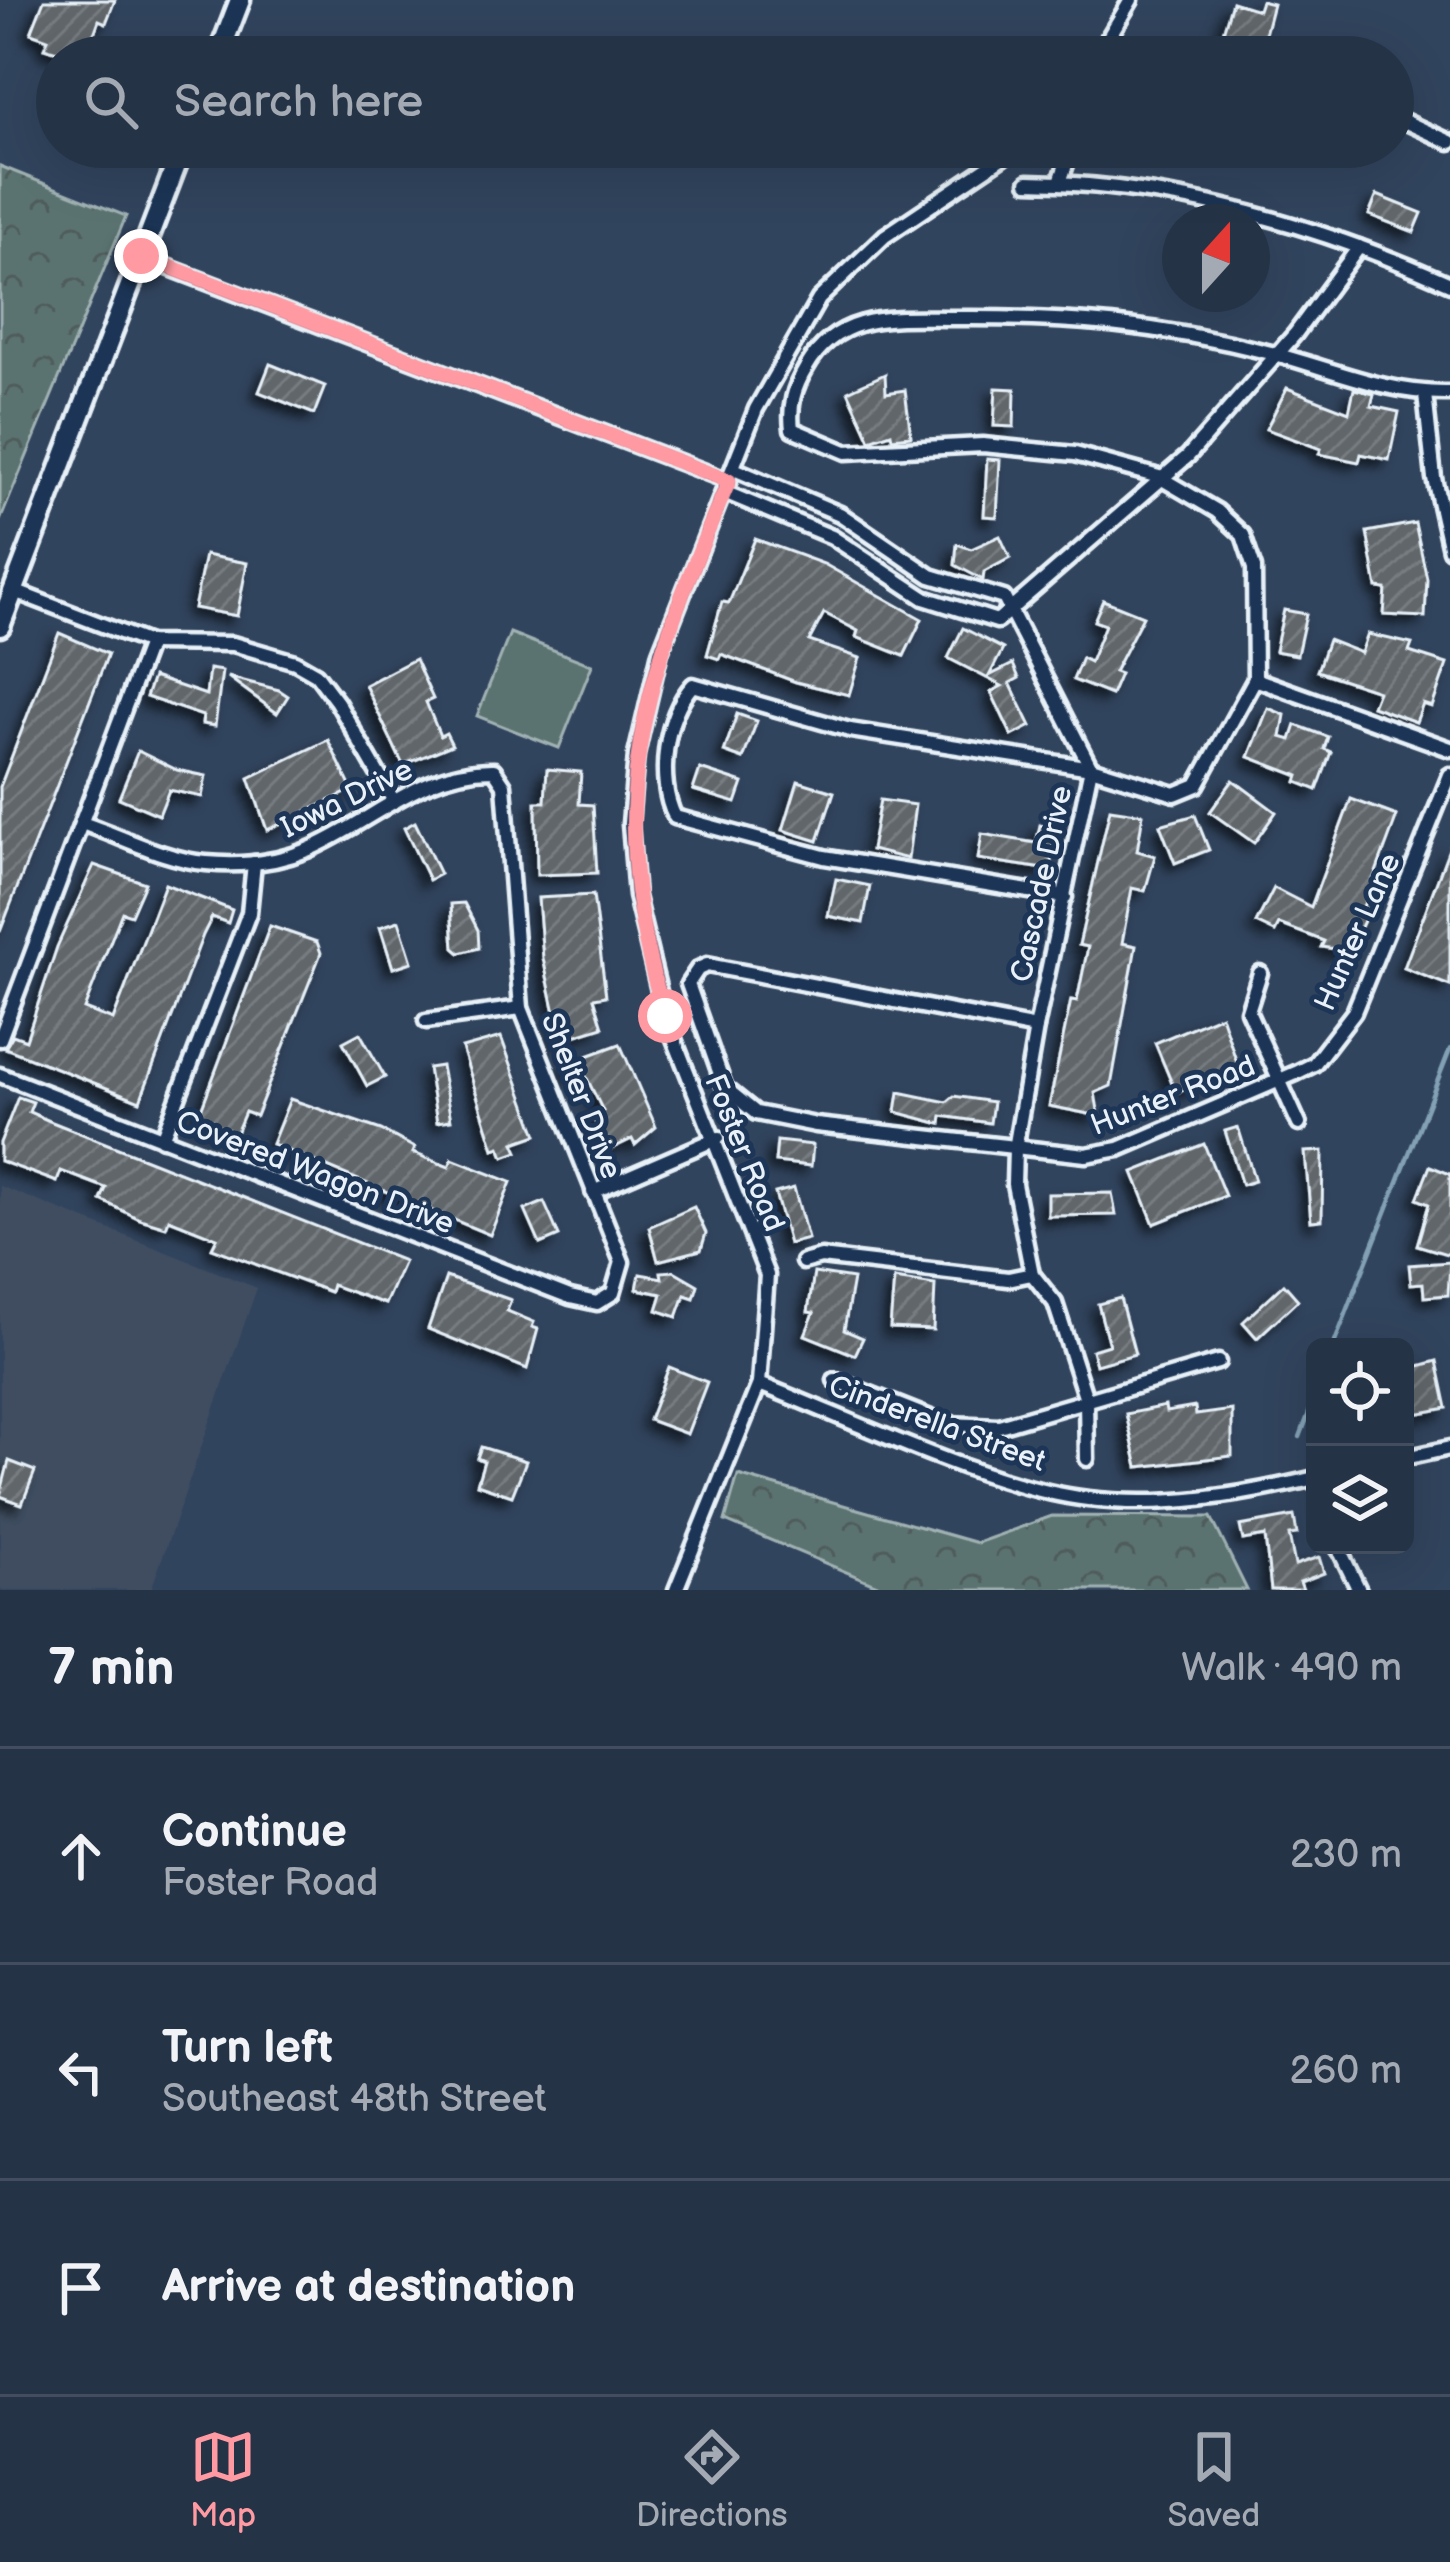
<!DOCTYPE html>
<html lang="en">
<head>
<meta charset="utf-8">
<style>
  :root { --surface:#253346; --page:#2d3b4d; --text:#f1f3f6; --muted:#a3aab3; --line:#424e5f; --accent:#ff9aa2 }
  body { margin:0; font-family:"Balsamiq Sans",sans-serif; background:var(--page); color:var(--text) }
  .controls { position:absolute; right:36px; bottom:36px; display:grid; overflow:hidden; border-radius:18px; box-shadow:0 12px 48px #0002 }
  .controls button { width:108px; height:108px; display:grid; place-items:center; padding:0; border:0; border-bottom:3px solid var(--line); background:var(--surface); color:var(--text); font:60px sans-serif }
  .compass { position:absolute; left:1162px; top:204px; width:108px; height:108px; border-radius:50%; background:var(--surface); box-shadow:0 12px 48px #0002; rotate:21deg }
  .stop { position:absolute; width:36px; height:36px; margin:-27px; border:9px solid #ff9aa2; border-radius:50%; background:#fff }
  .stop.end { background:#ff9aa2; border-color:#fff; box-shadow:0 3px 12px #0008 }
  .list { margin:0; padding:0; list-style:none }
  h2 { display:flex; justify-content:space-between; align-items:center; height:156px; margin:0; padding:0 48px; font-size:51px }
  h2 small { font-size:39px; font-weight:400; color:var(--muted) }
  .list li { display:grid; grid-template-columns:78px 1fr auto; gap:36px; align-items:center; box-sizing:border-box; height:216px; padding:0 48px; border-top:3px solid var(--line) }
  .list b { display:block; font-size:45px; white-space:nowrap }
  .list p { margin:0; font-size:39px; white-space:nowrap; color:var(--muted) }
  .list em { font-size:39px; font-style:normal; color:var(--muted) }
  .icon { flex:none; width:66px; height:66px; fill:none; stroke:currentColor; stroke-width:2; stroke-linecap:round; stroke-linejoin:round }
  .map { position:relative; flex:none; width:1450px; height:1590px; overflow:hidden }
  .search { position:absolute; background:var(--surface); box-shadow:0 12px 48px #0002; left:36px; right:36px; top:36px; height:132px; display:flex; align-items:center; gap:30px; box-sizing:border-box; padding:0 42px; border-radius:66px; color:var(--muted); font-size:45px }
  .sheet { height:804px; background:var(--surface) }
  nav { display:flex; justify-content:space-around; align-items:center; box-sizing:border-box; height:168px; border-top:3px solid var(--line); background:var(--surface); font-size:33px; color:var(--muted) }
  nav a { display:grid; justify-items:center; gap:6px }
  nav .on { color:var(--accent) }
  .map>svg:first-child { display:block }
  .built { fill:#3f4e61 }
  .forest { fill:url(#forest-crowns); stroke:#a1b2b4; stroke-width:3 }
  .park { fill:#5a736f; stroke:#a1b2b4; stroke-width:3 }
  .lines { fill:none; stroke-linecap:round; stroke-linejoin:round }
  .stream { stroke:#83a1b4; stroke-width:4.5 }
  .building { fill:url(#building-hatch); stroke:#e8f1f8; stroke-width:3; filter:url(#shadow) }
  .minor-casing { stroke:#e8f1f8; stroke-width:21 }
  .secondary-casing { stroke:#e8f1f8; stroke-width:27 }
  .minor { stroke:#1d3557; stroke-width:12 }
  .secondary { stroke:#1d3557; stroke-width:18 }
  .route { stroke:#ff9aa2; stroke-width:15 }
  .labels { text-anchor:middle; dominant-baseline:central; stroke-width:10; stroke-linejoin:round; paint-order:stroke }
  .street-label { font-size:30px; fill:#e8f1f8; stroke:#1d3557 }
</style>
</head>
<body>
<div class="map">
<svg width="1450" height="1590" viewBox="0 0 1450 1590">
  <defs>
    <pattern id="forest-crowns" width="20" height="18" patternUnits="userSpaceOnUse" patternTransform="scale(3)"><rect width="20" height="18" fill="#5a736f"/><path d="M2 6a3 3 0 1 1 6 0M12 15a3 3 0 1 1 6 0" fill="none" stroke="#4f5b5b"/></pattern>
    <pattern id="building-hatch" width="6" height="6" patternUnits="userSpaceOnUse" patternTransform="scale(3)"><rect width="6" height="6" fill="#60666b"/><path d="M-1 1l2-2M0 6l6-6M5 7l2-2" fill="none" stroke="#777c81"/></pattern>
    <filter id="shadow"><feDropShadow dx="-7" dy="7" stdDeviation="6" flood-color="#0009"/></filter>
  </defs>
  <rect width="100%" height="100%" fill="#31445d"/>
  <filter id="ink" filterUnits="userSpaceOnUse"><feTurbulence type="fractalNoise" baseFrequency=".00833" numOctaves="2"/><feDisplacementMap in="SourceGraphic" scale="24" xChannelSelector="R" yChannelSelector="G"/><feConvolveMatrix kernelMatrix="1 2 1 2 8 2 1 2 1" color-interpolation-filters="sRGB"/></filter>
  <g filter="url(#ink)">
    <path class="built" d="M0,1186L257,1288L151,1590H0Z"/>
    <g class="forest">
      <path d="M0,166L126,216L0,521Z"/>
      <path d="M738,1475L977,1543L1052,1516L1211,1517L1247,1590H889L725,1521Z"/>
    </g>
    <path class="park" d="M510,633L592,665L559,748L477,716Z"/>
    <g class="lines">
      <g class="stream">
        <path d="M1333,1347L1450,1049"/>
        <path d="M1300,1437L1315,1397"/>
      </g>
    </g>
    <g class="building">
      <path d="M44,0H115L106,23L99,20L90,45L80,41L74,57L44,48L48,39L31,33Z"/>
      <path d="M1261,1L1273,4L1259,57L1219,46L1232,2L1258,10Z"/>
      <path d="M1377,195L1422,213L1414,232L1369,215Z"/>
      <path d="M270,364L325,386L314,414L259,392Z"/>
      <path d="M885,374L886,393L905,390L911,436L892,438L891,433L870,440L848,391Z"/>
      <path d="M996,388L1015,389L1014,427L994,426Z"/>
      <path d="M1287,388L1349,412L1354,389L1374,394L1371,406L1399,412L1389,460L1361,454L1359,462L1319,454L1321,449L1266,429Z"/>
      <path d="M987,459L1000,460L997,517L984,516Z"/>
      <path d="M1415,523L1427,579L1425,617L1384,615L1386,589L1377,588L1367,532Z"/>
      <path d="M1000,536L1010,558L984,572L983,580L955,565L957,544L971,549Z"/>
      <path d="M755,539L824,564L922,619L904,656L856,637L858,631L824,613L809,641L860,658L849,695L796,682L721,654L719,659L707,655L722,602L729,603Z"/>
      <path d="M205,555L247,563L237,616L194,608Z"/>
      <path d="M1103,600L1143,616L1114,672L1120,674L1111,695L1073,680L1082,658L1090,662L1105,625L1094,621Z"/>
      <path d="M1284,610L1306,614L1297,655L1275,651Z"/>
      <path d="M963,628L1003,649L989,676L1013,664L1019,678L1010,683L1031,726L1012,736L991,692L1002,686L948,658Z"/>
      <path d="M59,633L108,654L0,932V787Z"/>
      <path d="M1368,634L1412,644L1409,652L1447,664L1432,707L1423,704L1416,722L1372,706L1378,691L1317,671L1328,640L1361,653Z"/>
      <path d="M415,659L433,699L426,702L440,736L446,733L452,745L403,765L365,685Z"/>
      <path d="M209,669L222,671L215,726L202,724L203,716L146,697L153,677L206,695Z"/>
      <path d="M228,677L279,690L288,696L277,713Z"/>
      <path d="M1268,708L1285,715L1281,737L1291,740L1296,725L1328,737L1324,749L1331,752L1317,790L1297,782L1299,776L1249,757Z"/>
      <path d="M737,714L757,721L743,759L724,752Z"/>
      <path d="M328,740L352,790L267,830L249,778Z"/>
      <path d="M138,751L177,770L206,776L202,797L169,790L159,815L119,798Z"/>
      <path d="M547,769L581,772L579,804L593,805L597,873L537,875L536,802H545Z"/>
      <path d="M700,769L743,783L736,803L693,790Z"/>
      <path d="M1233,780L1276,812L1254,843L1210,812Z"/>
      <path d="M798,781L834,792L818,841L783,830Z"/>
      <path d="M1351,799L1397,816L1363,907L1369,910L1350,951L1321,947L1324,941L1279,924L1275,932L1256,923L1274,888L1311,907Z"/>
      <path d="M880,800L915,805L908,859L871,850Z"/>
      <path d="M1110,809L1143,814L1137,851L1155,856L1145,891L1132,888L1122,943L1136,946L1111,1086L1095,1093L1099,1116L1049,1106L1071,1000L1077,1001L1088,947L1079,945Z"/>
      <path d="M1195,815L1209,850L1175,863L1160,825Z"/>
      <path d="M415,822L440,874L429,880L404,828Z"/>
      <path d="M1040,825L1055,829L1050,870L978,859L982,834L1036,843Z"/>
      <path d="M1450,846V986L1404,968Z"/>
      <path d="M94,865L145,883L131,915L122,912L84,1009L113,1020L165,884L232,910L228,923L212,917L203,935L140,1101L5,1048L13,1035L26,1040L57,947Z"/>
      <path d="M836,879L870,886L863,923L828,916Z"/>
      <path d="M593,895L606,996L594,998L603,1027L561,1040L543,958L538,898Z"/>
      <path d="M464,903L478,930L479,948L460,953L454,948L451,904Z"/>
      <path d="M399,921L412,962L393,968L380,927Z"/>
      <path d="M270,926L317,942L321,953L256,1116L245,1112L236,1133L198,1118Z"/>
      <path d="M1221,1015L1239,1069L1176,1093L1155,1043Z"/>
      <path d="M360,1033L385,1077L367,1086L343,1042Z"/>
      <path d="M501,1037L537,1135L514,1143L518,1152L504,1157L500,1147L494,1149L462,1048Z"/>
      <path d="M620,1044L656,1127L635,1145L632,1139L609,1150L592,1116L603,1111L583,1070L572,1074L568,1063Z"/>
      <path d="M441,1066L451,1120L437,1122L428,1068Z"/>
      <path d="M899,1092L947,1102L954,1096L993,1102L990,1123L942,1116L941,1124L896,1112Z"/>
      <path d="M18,1097L33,1102L29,1112L52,1122L404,1261L385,1304L332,1285L330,1292L212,1248L217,1238L169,1219L166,1227L140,1219L101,1200L106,1188L61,1171L57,1182L0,1161V1143Z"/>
      <path d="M290,1099L381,1130L415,1148L413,1153L449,1167L452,1159L511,1182L490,1235L272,1144Z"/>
      <path d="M1238,1127L1255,1181L1242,1185L1225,1131Z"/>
      <path d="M777,1141L813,1145L811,1166L775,1162Z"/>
      <path d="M1204,1144L1225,1196L1154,1224L1133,1172Z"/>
      <path d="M1323,1151L1322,1220L1311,1221L1305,1152Z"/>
      <path d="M1430,1166L1450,1174V1255L1417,1245L1429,1204L1417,1199Z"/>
      <path d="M794,1188L808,1239L789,1244L775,1193Z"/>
      <path d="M1112,1193L1116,1215L1048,1216V1194Z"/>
      <path d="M544,1202L559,1236L540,1244L525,1210Z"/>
      <path d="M694,1207L706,1233L701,1250L658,1261L649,1227Z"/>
      <path d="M1450,1262L1448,1295L1424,1297L1423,1283L1411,1284L1409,1265Z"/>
      <path d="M674,1271L698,1285L694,1298L685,1295L677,1317L657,1310L662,1294L637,1289L640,1274L662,1278L661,1272Z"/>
      <path d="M814,1273L853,1279L844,1330L863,1338L855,1355L805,1335L814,1313L808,1312Z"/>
      <path d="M446,1277L511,1300L507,1311L534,1322L532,1327L538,1329L527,1369L428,1329Z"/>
      <path d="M894,1279L935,1285L933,1330L890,1328Z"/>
      <path d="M1284,1284L1298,1300L1257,1338L1243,1322Z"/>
      <path d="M1120,1298L1135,1354L1096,1365L1092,1350L1109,1345L1098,1304Z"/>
      <path d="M1437,1361L1447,1408L1405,1416V1370Z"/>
      <path d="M669,1367L707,1382L687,1434L649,1420Z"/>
      <path d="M1165,1406L1166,1412L1195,1407L1196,1415L1232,1410V1456L1138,1467L1126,1414Z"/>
      <path d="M481,1447L526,1461L512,1496L477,1484L484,1461L477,1458Z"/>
      <path d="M9,1461L35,1471L22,1504L0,1496Z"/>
      <path d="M1294,1516L1297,1534L1289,1535L1295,1565L1319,1557L1324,1573L1300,1582L1303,1590H1271L1265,1536L1243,1540L1240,1526Z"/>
    </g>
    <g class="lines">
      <defs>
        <g id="minor">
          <path d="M1097,57L1131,0"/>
          <path d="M1393,116L1450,142"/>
          <path d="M1028,182C1173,184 1318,225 1450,284"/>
          <path d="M1060,182L1072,147"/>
          <path d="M141,257L729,481"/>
          <path d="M1425,394L1434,478L1450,550"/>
          <path d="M734,469L840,514L931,576L1004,598L1091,768L1036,1028L1015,1149L1014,1184L1032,1274L1055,1303L1086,1399L1087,1459"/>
          <path d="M724,492L832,537L924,598L997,621L1188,456L1295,334L1359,247"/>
          <path d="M14,591L149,643L233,644L295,662L316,674L337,702L392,798"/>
          <path d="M1255,679L1450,749"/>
          <path d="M1065,897L824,857L675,817C656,780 665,715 693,685L850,730L1091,768L1175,794L1197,785L1255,679L1254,568L1243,535L1217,511L1159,477L1075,454L983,445L846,452L792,429C789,406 794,388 806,368C838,311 894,318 952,318C1067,317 1159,324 1271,353C1330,368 1389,395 1450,393"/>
          <path d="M1260,973L1248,1011L1299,1124"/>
          <path d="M426,1021L521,1008"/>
          <path d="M1036,1028L707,965L698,969L688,984L725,1088L756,1113L816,1125L1086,1155L1119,1149L1296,1073L1314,1064L1354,1012L1450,775"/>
          <path d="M0,1039L149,643"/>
          <path d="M0,1075L570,1297L597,1303L613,1293L622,1262L521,1008L504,785L494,770C421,769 370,824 307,850C276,863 239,866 206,863C165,860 121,836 82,823"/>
          <path d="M162,1139L249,913L254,863"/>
          <path d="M593,1192L718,1138"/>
          <path d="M803,1262L821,1257L1008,1279L1032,1274"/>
          <path d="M835,1380L946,1424L999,1426L1218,1362"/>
          <path d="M759,1384C853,1420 990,1488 1088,1499C1165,1508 1240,1496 1315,1478"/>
          <path d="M1405,1458L1450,1448"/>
          <path d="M1337,1545L1359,1590"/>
          <path d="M676,1590L759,1384L767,1275L665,1016L636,896L630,824L636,755L660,652L756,409L819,299L885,236L1018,147"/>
        </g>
        <g id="secondary">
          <path d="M218,57L240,0"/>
          <path d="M0,626L183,147"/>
        </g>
      </defs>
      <use href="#minor" class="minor-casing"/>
      <use href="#secondary" class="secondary-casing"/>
      <use href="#minor" class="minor"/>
      <use href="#secondary" class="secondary"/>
    </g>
  </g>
  <g class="lines" filter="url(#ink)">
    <path class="route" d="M141,256L729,481C644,678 599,803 665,1016"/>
  </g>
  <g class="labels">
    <g class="street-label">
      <text transform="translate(347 799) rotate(-26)">Iowa Drive</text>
      <text transform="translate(1042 884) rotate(-78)">Cascade Drive</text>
      <text transform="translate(1358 932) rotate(-66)">Hunter Lane</text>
      <text transform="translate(581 1096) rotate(69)">Shelter Drive</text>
      <text transform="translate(1173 1096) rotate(-21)">Hunter Road</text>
      <text transform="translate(744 1153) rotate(68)">Foster Road</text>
      <text transform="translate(315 1173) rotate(21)">Covered Wagon Drive</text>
      <text transform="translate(937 1424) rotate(20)">Cinderella Street</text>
    </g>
  </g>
</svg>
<div class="controls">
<button><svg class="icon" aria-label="locate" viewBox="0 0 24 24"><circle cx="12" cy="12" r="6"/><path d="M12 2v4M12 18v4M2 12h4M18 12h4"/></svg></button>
<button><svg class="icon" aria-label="layers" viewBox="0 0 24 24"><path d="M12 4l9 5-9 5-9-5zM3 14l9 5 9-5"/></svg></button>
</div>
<svg class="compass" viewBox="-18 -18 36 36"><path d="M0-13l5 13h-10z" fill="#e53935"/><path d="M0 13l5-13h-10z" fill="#a3aab3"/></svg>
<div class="stop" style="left:665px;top:1016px"></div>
<div class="stop end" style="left:141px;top:256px"></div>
<div class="search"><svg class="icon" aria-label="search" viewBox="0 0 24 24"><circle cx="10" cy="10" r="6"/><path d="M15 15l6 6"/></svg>Search here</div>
</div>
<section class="sheet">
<h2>7 min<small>Walk · 490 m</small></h2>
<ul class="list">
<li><svg class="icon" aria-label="ahead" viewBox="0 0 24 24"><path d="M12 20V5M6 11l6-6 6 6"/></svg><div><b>Continue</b><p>Foster Road</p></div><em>230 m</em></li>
<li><svg class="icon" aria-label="left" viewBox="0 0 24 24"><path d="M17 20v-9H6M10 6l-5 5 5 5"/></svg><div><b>Turn left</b><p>Southeast 48th Street</p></div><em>260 m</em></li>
<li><svg class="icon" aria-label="arrive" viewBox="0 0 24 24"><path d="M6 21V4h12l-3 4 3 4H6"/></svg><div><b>Arrive at destination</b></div></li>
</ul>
</section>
<nav>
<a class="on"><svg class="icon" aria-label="map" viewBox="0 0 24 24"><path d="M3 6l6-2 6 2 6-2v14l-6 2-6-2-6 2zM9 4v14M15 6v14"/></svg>Map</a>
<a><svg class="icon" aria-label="directions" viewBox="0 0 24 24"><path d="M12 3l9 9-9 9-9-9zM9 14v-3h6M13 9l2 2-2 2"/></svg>Directions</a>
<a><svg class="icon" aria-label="saved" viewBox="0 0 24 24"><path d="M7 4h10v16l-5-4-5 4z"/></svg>Saved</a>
</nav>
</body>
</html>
